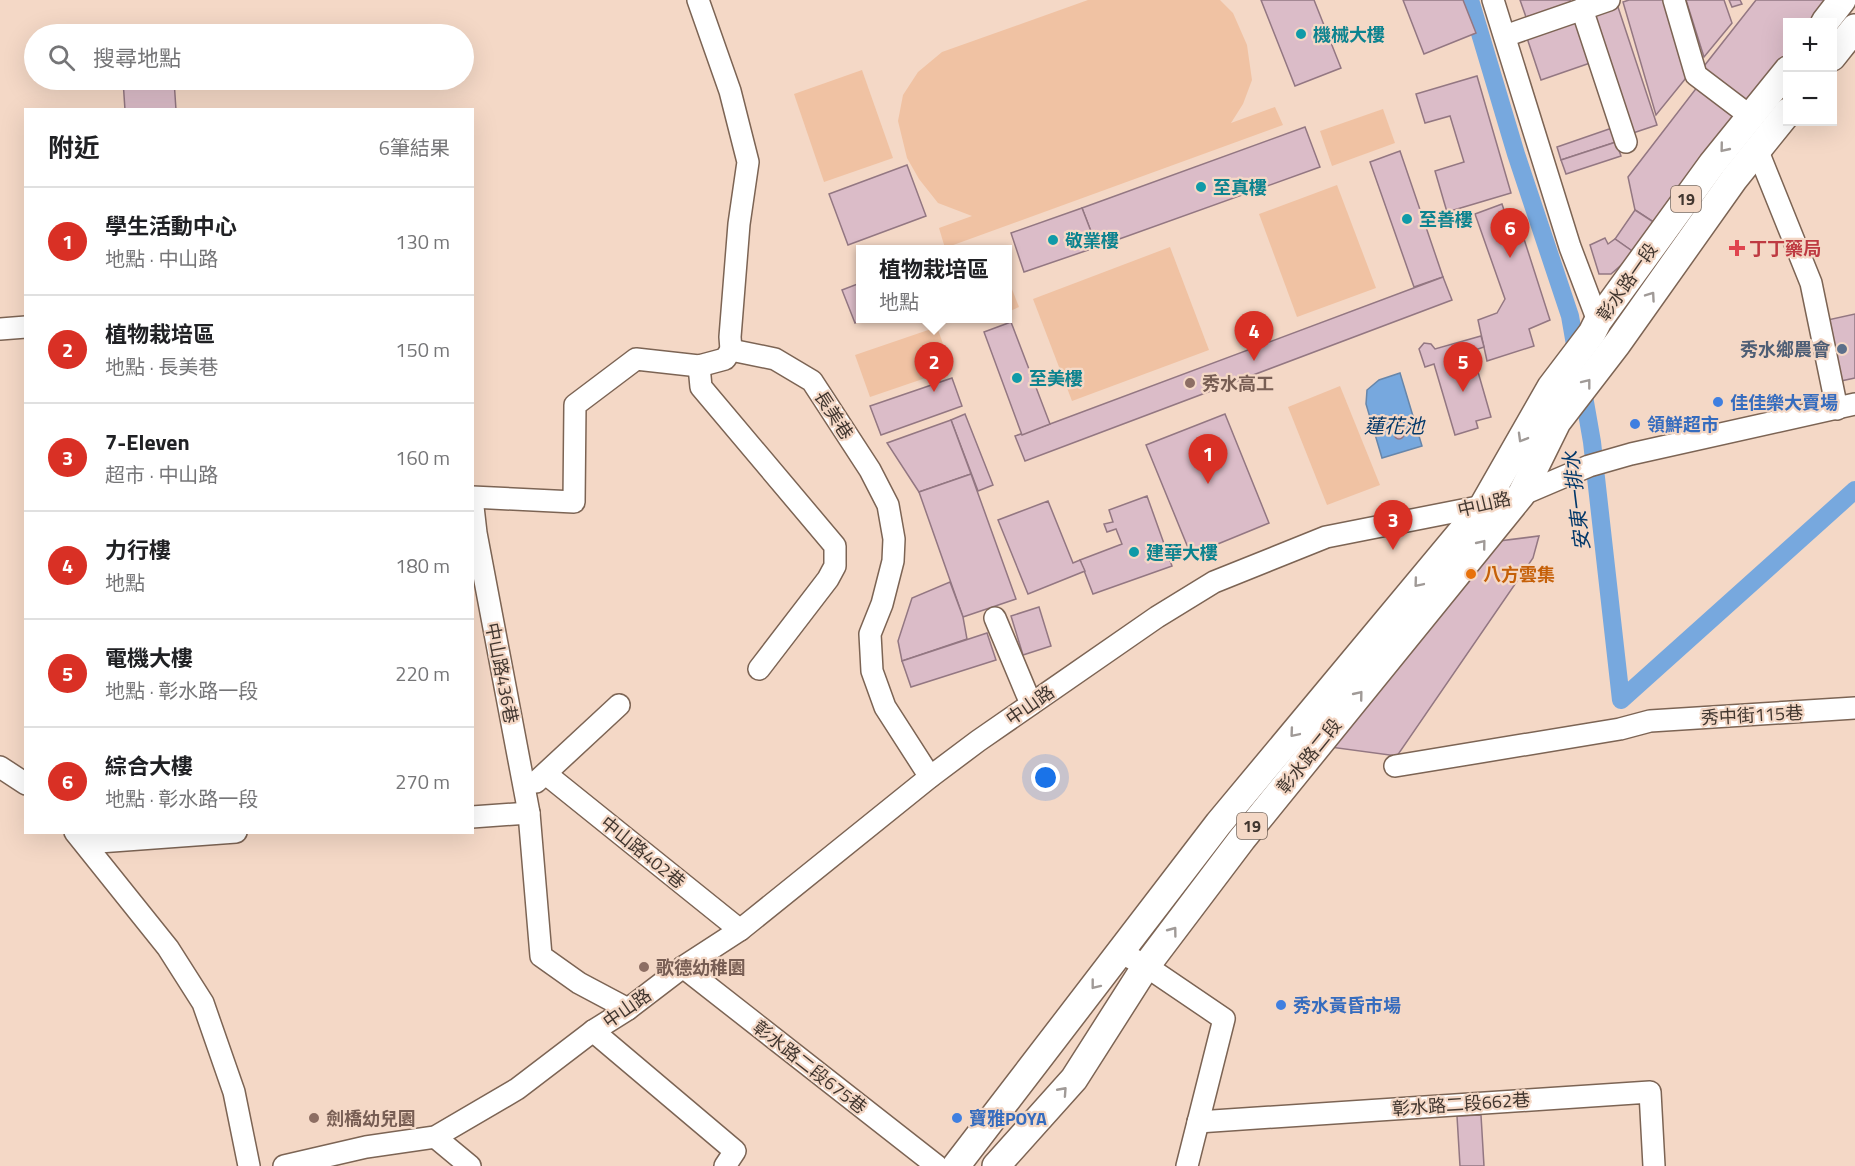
<!DOCTYPE html>
<html lang="zh-TW">
<head>
<meta charset="utf-8">
<style>
  :root { --surface:#fff; --page:#f2f2f2; --text:#202124; --muted:#757577; --line:#e0e0e0; --accent:#d93025 }
  body { margin:0; font-family:"Titillium Web","Noto Sans TC",sans-serif; background:var(--page); color:var(--text) }
  .controls { position:absolute; right:18px; top:18px; display:grid; overflow:hidden; border-radius:0px; box-shadow:0 6px 24px #0002 }
  .controls button { width:54px; height:54px; display:grid; place-items:center; padding:0; border:0; border-bottom:2px solid var(--line); background:var(--surface); color:var(--text); font:30px sans-serif }
  .you { position:absolute; left:1046px; top:778px; width:21px; height:21px; margin:-15px; border:4px solid #fff; border-radius:50%; background:#1a73e8; box-shadow:0 0 0 9px #1a73e833 }
  .badge { display:grid; place-items:center; width:39px; height:39px; border-radius:50%; background:var(--accent); color:#fff; font-size:20px; font-weight:700 }
  .pin { position:absolute; translate:-50% -50px; filter:drop-shadow(0 2px 3px #0008) }
  .pin::after { content:''; position:absolute; top:32px; width:21px; height:18px; background:inherit; clip-path:polygon(0 0,100% 0,50% 100%) }
  .popup { position:absolute; left:856px; top:245px; width:156px; height:78px; box-sizing:border-box; display:grid; place-content:center; border-radius:0px; background:var(--surface); filter:drop-shadow(0 2px 4px #0005); font-size:20px; white-space:nowrap; color:var(--muted) }
  .popup b { font-size:22px; color:var(--text) }
  .popup::after { content:''; position:absolute; left:50%; top:100%; margin-left:-12px; border:12px solid transparent; border-top-color:var(--surface) }
  .list { margin:0; padding:0; list-style:none }
  h2 { display:flex; justify-content:space-between; align-items:center; height:78px; margin:0; padding:0 24px; font-size:26px }
  h2 small { font-size:20px; font-weight:400; color:var(--muted) }
  .list li { display:grid; grid-template-columns:39px 1fr auto; gap:18px; align-items:center; box-sizing:border-box; height:108px; padding:0 24px; border-top:2px solid var(--line) }
  .list b { display:block; font-size:22px; white-space:nowrap }
  .list p { margin:0; font-size:20px; white-space:nowrap; color:var(--muted) }
  .list em { font-size:20px; font-style:normal; color:var(--muted) }
  .icon { flex:none; width:33px; height:33px; fill:none; stroke:currentColor; stroke-width:2; stroke-linecap:round; stroke-linejoin:round }
  .map { position:relative; flex:none; width:1855px; height:1166px; overflow:hidden }
  .search { position:absolute; background:var(--surface); box-shadow:0 6px 24px #0002; left:24px; top:24px; width:450px; height:66px; display:flex; align-items:center; gap:15px; box-sizing:border-box; padding:0 21px; border-radius:33px; color:var(--muted); font-size:22px }
  .panel { position:absolute; background:var(--surface); box-shadow:0 6px 24px #0002; left:24px; top:108px; width:450px; height:726px; border-radius:0px }
  .map>svg:first-child { display:block }
  .green { fill:#f0c2a3 }
  .water { fill:#77a8de; stroke:#6786aa; stroke-width:1.5 }
  .lines { fill:none; stroke-linecap:round; stroke-linejoin:round }
  .canal { stroke:#77a8de; stroke-width:18 }
  .building { fill:#dbbcc8; stroke:#937782; stroke-width:1.5 }
  .minor-casing { stroke:#7c6454; stroke-width:24 }
  .major-casing { stroke:#7c6454; stroke-width:30 }
  .minor { stroke:#fff; stroke-width:21 }
  .major { stroke:#fff; stroke-width:27 }
  .oneway { stroke:#a09a97 }
  .culture-dot { fill:#0f9aa8; stroke:#f4d8c6; stroke-width:2 }
  .health-dot { fill:#e0444e; stroke:#f4d8c6; stroke-width:2 }
  .service-dot { fill:#5c6f8a; stroke:#f4d8c6; stroke-width:2 }
  .education-dot { fill:#8d6e63; stroke:#f4d8c6; stroke-width:2 }
  .shop-dot { fill:#3f7fe0; stroke:#f4d8c6; stroke-width:2 }
  .food-dot { fill:#e8710a; stroke:#f4d8c6; stroke-width:2 }
  .labels { text-anchor:middle; dominant-baseline:central; stroke-width:4.5; stroke-linejoin:round; paint-order:stroke }
  .shield { fill:#f4d8c6; stroke:#77675c; stroke-width:1.5 }
  .shield-label { font-size:16px; font-weight:bold; fill:#41362f }
  .culture-label { font-size:18px; font-weight:bold; fill:#0d838f; stroke:#f4d8c6; text-anchor:start }
  .health-label { font-size:18px; font-weight:bold; fill:#be3a42; stroke:#f4d8c6; text-anchor:start }
  .street-label { font-size:18px; fill:#41362f; stroke:#f4d8c6 }
  .service-label { font-size:18px; font-weight:bold; fill:#4e5e75; stroke:#f4d8c6; text-anchor:end }
  .education-label { font-size:18px; font-weight:bold; fill:#785e54; stroke:#f4d8c6; text-anchor:start }
  .shop-label { font-size:18px; font-weight:bold; fill:#366cbe; stroke:#f4d8c6; text-anchor:start }
  .food-label { font-size:18px; font-weight:bold; fill:#c56008; stroke:#f4d8c6; text-anchor:start }
  .water-label { font-size:20px; font-style:italic; fill:#02386a; stroke:#f4d8c6 }
</style>
</head>
<body>
<div class="map">
<svg width="1855" height="1166" viewBox="0 0 1855 1166">
  <rect width="100%" height="100%" fill="#f4d8c6"/>
  <g class="green">
    <path d="M1088,0H1220L1233,13L1247,45L1252,80L1243,104L1231,123L1275,107L1283,125L945,248L939,228L972,216L938,203L919,179L907,158L898,121L903,95L918,72L942,52Z"/>
    <path d="M862,70L893,158L824,182L794,94Z"/>
    <path d="M1383,109L1395,143L1332,166L1320,131Z"/>
    <path d="M1337,185L1376,288L1297,317L1259,214Z"/>
    <path d="M1170,247L1209,350L1072,401L1033,299Z"/>
    <path d="M1008,279L1019,307L1008,312Z"/>
    <path d="M937,327L952,369L870,397L855,355Z"/>
    <path d="M1340,386L1380,485L1327,505L1288,407Z"/>
  </g>
  <path class="water" d="M1400,373L1422,446L1382,458L1366,404L1367,390L1379,380Z"/>
  <g class="lines">
    <path class="canal" d="M1470,0L1516,154L1570,316L1592,442L1621,700L1855,490"/>
  </g>
  <g class="building">
    <path d="M1261,0H1314L1341,68L1295,86Z"/>
    <path d="M1403,0H1463L1476,33L1424,54Z"/>
    <path d="M1520,0H1570L1571,4L1526,17Z"/>
    <path d="M1629,0H1669L1690,73L1656,115L1623,2Z"/>
    <path d="M1686,0H1724L1732,23L1704,57Z"/>
    <path d="M1729,0H1740L1742,4L1732,7Z"/>
    <path d="M1756,0H1826L1809,22H1788V51L1746,106L1701,70Z"/>
    <path d="M1617,4L1657,125L1627,135L1587,14Z"/>
    <path d="M1578,18L1593,62L1541,80L1526,35Z"/>
    <path d="M1477,76L1511,193L1447,212L1435,171L1464,162L1450,116L1425,123L1416,94Z"/>
    <path d="M123,80H174L176,110H125Z"/>
    <path d="M1698,86L1741,118L1655,223L1635,210L1628,177Z"/>
    <path d="M1305,127L1320,167L1097,247L1082,208Z"/>
    <path d="M1612,128L1616,142L1561,160L1557,147Z"/>
    <path d="M1616,142L1621,156L1566,174L1561,160Z"/>
    <path d="M1400,151L1443,277L1414,287L1370,162Z"/>
    <path d="M907,165L926,216L848,245L829,194Z"/>
    <path d="M1502,204L1506,216L1516,214L1550,320L1529,329L1534,346L1487,361L1478,320L1497,313L1505,299L1475,214Z"/>
    <path d="M1082,208L1097,247L1024,272L1011,233Z"/>
    <path d="M1635,210L1655,223L1635,253L1615,239Z"/>
    <path d="M1605,238L1608,244L1615,239L1635,253L1611,274H1599L1590,245Z"/>
    <path d="M1443,277L1452,300L1025,461L1015,436L1050,424Z"/>
    <path d="M860,283V318H866L855,323L842,290Z"/>
    <path d="M1855,314V378L1836,382L1823,321Z"/>
    <path d="M1011,322L1050,424L1022,435L984,332Z"/>
    <path d="M1481,336L1484,347L1472,351L1491,417L1476,421L1478,428L1455,435L1434,364L1425,367L1419,349L1424,343L1431,344L1435,349Z"/>
    <path d="M952,378L962,406L881,435L870,406Z"/>
    <path d="M965,414L993,485L978,491L951,420Z"/>
    <path d="M1225,414L1269,523L1191,555L1146,445Z"/>
    <path d="M951,420L971,474L919,492L887,443Z"/>
    <circle cx="1399" cy="434" r="5"/>
    <path d="M971,474L1016,599L963,617L919,492Z"/>
    <path d="M1147,496L1172,566L1093,594L1080,560L1122,544L1116,529L1107,532L1104,524L1113,522L1109,510Z"/>
    <path d="M1048,501L1073,563L1080,560L1085,571L1028,594L998,520Z"/>
    <path d="M1539,536L1533,558L1397,756L1330,747L1491,542Z"/>
    <path d="M950,582L963,617L967,639L902,661L898,641L912,598Z"/>
    <path d="M1039,607L1051,646L1023,655L1011,616Z"/>
    <path d="M987,633L996,660L911,687L902,661Z"/>
    <path d="M1481,1115L1484,1166H1460L1457,1116Z"/>
  </g>
  <g class="lines">
    <defs>
      <g id="minor">
        <path d="M698,0L730,91L748,162L739,224L730,337L731,350"/>
        <path d="M1493,0L1570,247L1598,321"/>
        <path d="M1674,0L1696,75L1750,116"/>
        <path d="M1582,9L1626,142"/>
        <path d="M1505,36L1609,0"/>
        <path d="M1757,149L1811,283L1837,409"/>
        <path d="M0,329L26,327"/>
        <path d="M699,366L701,387L835,546V566L828,579L759,669"/>
        <path d="M472,497L574,502L575,405L636,359L699,366L725,359L731,350L775,359L812,381L870,470L888,505L894,539L893,561L882,604L870,634L872,671L885,707L930,777"/>
        <path d="M472,498L476,533L529,813L541,956L579,983L628,1009"/>
        <path d="M995,618L1031,704"/>
        <path d="M1395,766L1620,729L1650,721L1855,708"/>
        <path d="M0,767L26,784"/>
        <path d="M546,774L740,930"/>
        <path d="M536,782L619,705"/>
        <path d="M472,817L529,813"/>
        <path d="M75,832L168,948L203,1003L234,1092L249,1166"/>
        <path d="M85,843L236,832"/>
        <path d="M1120,952L1146,966L1224,1019L1187,1166"/>
        <path d="M683,967L937,1166"/>
        <path d="M593,1031L735,1151L725,1166"/>
        <path d="M1198,1122L1650,1092L1654,1166"/>
        <path d="M435,1137L470,1166"/>
        <path d="M284,1166L366,1147L435,1137L517,1089L593,1031L628,1009L683,967L740,930L930,777L978,741L1157,617L1214,582L1326,537L1483,506L1521,495L1589,466L1631,454L1855,404"/>
      </g>
      <g id="major">
        <path d="M1825,22L1842,0"/>
        <path d="M1832,57L1855,28"/>
        <path d="M956,1166L1219,823L1483,506L1551,387L1592,333L1598,321L1712,164L1788,70"/>
        <path d="M996,1166L1074,1079L1146,966L1242,839L1521,495L1557,422L1617,344L1734,179L1788,112"/>
      </g>
    </defs>
    <use href="#minor" class="minor-casing"/>
    <use href="#major" class="major-casing"/>
    <use href="#minor" class="minor"/>
    <use href="#major" class="major"/>
  </g>
  <defs><path id="oneway-chevron" d="M-2-3.5L2.5 0L-2 3.5" fill="none" stroke-width="1.6" stroke-linecap="round" stroke-linejoin="round" transform="scale(1.5)"/></defs>
  <g class="oneway">
    <use href="#oneway-chevron" transform="translate(1724 148) rotate(129)"/>
    <use href="#oneway-chevron" transform="translate(1651 296) rotate(-55)"/>
    <use href="#oneway-chevron" transform="translate(1587 383) rotate(-52)"/>
    <use href="#oneway-chevron" transform="translate(1522 438) rotate(120)"/>
    <use href="#oneway-chevron" transform="translate(1482 544) rotate(-51)"/>
    <use href="#oneway-chevron" transform="translate(1418 583) rotate(130)"/>
    <use href="#oneway-chevron" transform="translate(1359 695) rotate(-51)"/>
    <use href="#oneway-chevron" transform="translate(1294 733) rotate(130)"/>
    <use href="#oneway-chevron" transform="translate(1173 931) rotate(-53)"/>
    <use href="#oneway-chevron" transform="translate(1095 985) rotate(128)"/>
    <use href="#oneway-chevron" transform="translate(1063 1091) rotate(-48)"/>
  </g>
  <g class="culture-dot">
    <circle cx="1301" cy="34" r="6"/>
    <circle cx="1201" cy="187" r="6"/>
    <circle cx="1407" cy="219" r="6"/>
    <circle cx="1053" cy="240" r="6"/>
    <circle cx="1017" cy="378" r="6"/>
    <circle cx="1134" cy="552" r="6"/>
  </g>
  <path class="health-dot" d="M1734 239h6v6h6v6h-6v6h-6v-6h-6v-6h6z"/>
  <circle class="service-dot" cx="1842" cy="349" r="6"/>
  <g class="education-dot">
    <circle cx="1190" cy="383" r="6"/>
    <circle cx="644" cy="967" r="6"/>
    <circle cx="314" cy="1118" r="6"/>
  </g>
  <g class="shop-dot">
    <circle cx="1718" cy="402" r="6"/>
    <circle cx="1635" cy="424" r="6"/>
    <circle cx="1281" cy="1005" r="6"/>
    <circle cx="957" cy="1118" r="6"/>
  </g>
  <circle class="food-dot" cx="1471" cy="574" r="6"/>
  <g class="labels">
    <g class="shield">
      <rect x="1671" y="186" width="30" height="26" rx="4.5"/>
      <rect x="1237" y="813" width="30" height="26" rx="4.5"/>
    </g>
    <g class="shield-label">
      <text x="1686" y="199">19</text>
      <text x="1252" y="826">19</text>
    </g>
    <g class="culture-label">
      <text x="1313" y="34">機械大樓</text>
      <text x="1213" y="187">至真樓</text>
      <text x="1419" y="219">至善樓</text>
      <text x="1065" y="240">敬業樓</text>
      <text x="1029" y="378">至美樓</text>
      <text x="1146" y="552">建華大樓</text>
    </g>
    <g class="health-label">
      <text x="1749" y="248">丁丁藥局</text>
    </g>
    <g class="street-label">
      <text transform="translate(1627 282) rotate(-55)">彰水路一段</text>
      <text transform="translate(834 415) rotate(57)">長美巷</text>
      <text transform="translate(1484 504) rotate(-13)">中山路</text>
      <text transform="translate(502 673) rotate(79)">中山路436巷</text>
      <text transform="translate(1030 705) rotate(-35)">中山路</text>
      <text transform="translate(1752 715) rotate(-3)">秀中街115巷</text>
      <text transform="translate(1309 756) rotate(-51)">彰水路二段</text>
      <text transform="translate(643 852) rotate(39)">中山路402巷</text>
      <text transform="translate(627 1008) rotate(-35)">中山路</text>
      <text transform="translate(810 1067) rotate(38)">彰水路二段675巷</text>
      <text transform="translate(1461 1104) rotate(-4)">彰水路二段662巷</text>
    </g>
    <g class="service-label">
      <text x="1830" y="349">秀水鄉農會</text>
    </g>
    <g class="education-label">
      <text x="1202" y="383">秀水高工</text>
      <text x="656" y="967">歌德幼稚園</text>
      <text x="326" y="1118">劍橋幼兒園</text>
    </g>
    <g class="shop-label">
      <text x="1730" y="402">佳佳樂大賣場</text>
      <text x="1647" y="424">領鮮超市</text>
      <text x="1293" y="1005">秀水黃昏市場</text>
      <text x="969" y="1118">寶雅POYA</text>
    </g>
    <g class="food-label">
      <text x="1483" y="574">八方雲集</text>
    </g>
    <g class="water-label">
      <text x="1394" y="425">蓮花池</text>
      <text transform="translate(1576 501) rotate(-97)">安東一排水</text>
    </g>
  </g>
</svg>
<div class="controls">
<button>+</button>
<button>−</button>
</div>
<div class="you"></div>
<div class="pin badge" style="left:1208px;top:484px">1</div>
<div class="pin badge" style="left:934px;top:392px">2</div>
<div class="popup"><b>植物栽培區</b>地點</div>
<div class="pin badge" style="left:1393px;top:550px">3</div>
<div class="pin badge" style="left:1254px;top:361px">4</div>
<div class="pin badge" style="left:1463px;top:392px">5</div>
<div class="pin badge" style="left:1510px;top:258px">6</div>
<div class="search"><svg class="icon" aria-label="search" viewBox="0 0 24 24"><circle cx="10" cy="10" r="6"/><path d="M15 15l6 6"/></svg>搜尋地點</div>
<section class="panel">
<h2>附近<small>6筆結果</small></h2>
<ul class="list">
<li><span class="badge">1</span><div><b>學生活動中心</b><p>地點 · 中山路</p></div><em>130 m</em></li>
<li><span class="badge">2</span><div><b>植物栽培區</b><p>地點 · 長美巷</p></div><em>150 m</em></li>
<li><span class="badge">3</span><div><b>7-Eleven</b><p>超市 · 中山路</p></div><em>160 m</em></li>
<li><span class="badge">4</span><div><b>力行樓</b><p>地點</p></div><em>180 m</em></li>
<li><span class="badge">5</span><div><b>電機大樓</b><p>地點 · 彰水路一段</p></div><em>220 m</em></li>
<li><span class="badge">6</span><div><b>綜合大樓</b><p>地點 · 彰水路一段</p></div><em>270 m</em></li>
</ul>
</section>
</div>
</body>
</html>
